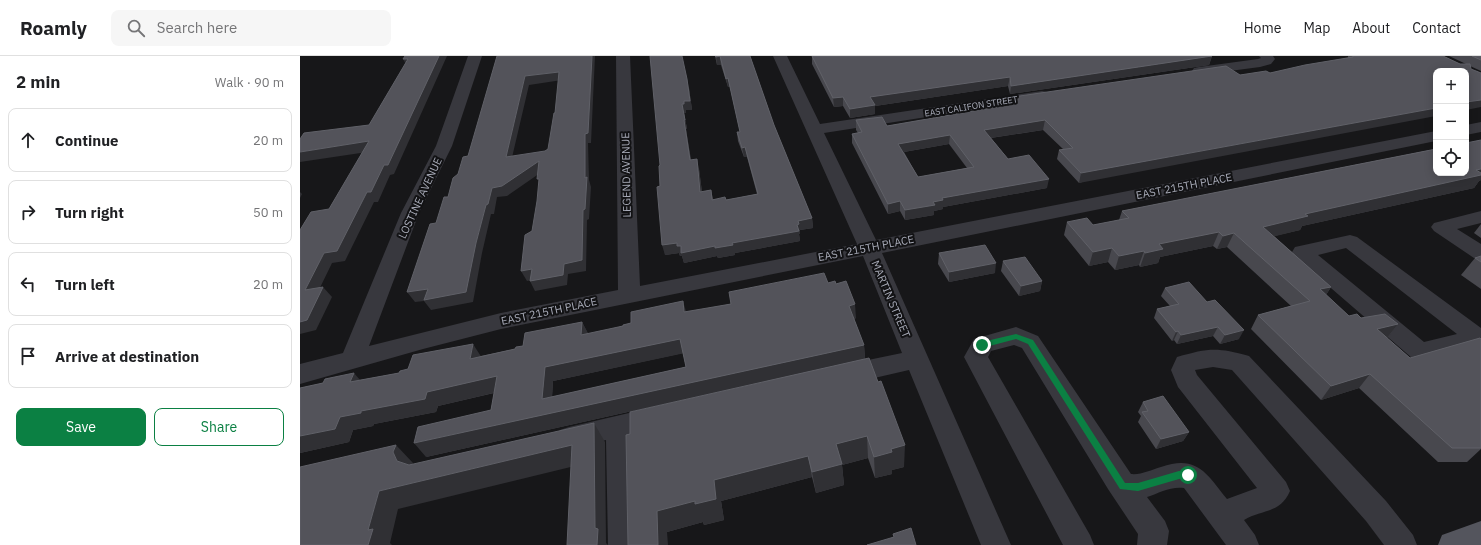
<!DOCTYPE html>
<html lang="en">
<head>
<meta charset="utf-8">
<style>
  :root { --surface:#fff; --page:#f6f6f6; --text:#202124; --muted:#757577; --line:#e0e0e0; --accent:#0b8043 }
  body { margin:0; font-family:"IBM Plex Sans",sans-serif; background:var(--page); color:var(--text) }
  .controls { position:absolute; right:12px; top:12px; display:grid; overflow:hidden; border-radius:8px; box-shadow:0 2px 10px #0003 }
  .controls button { width:36px; height:36px; display:grid; place-items:center; padding:0; border:0; border-bottom:1px solid var(--line); background:var(--surface); color:var(--text); font:20px sans-serif }
  .stop { position:absolute; width:12px; height:12px; margin:-9px; border:3px solid #0b8043; border-radius:50%; background:#fff }
  .stop.end { background:#0b8043; border-color:#fff; box-shadow:0 1px 4px #0008 }
  .list { margin:0; padding:0; list-style:none }
  h2 { display:flex; justify-content:space-between; align-items:center; height:52px; margin:0; padding:0 16px; font-size:17px }
  h2 small { font-size:13px; font-weight:400; color:var(--muted) }
  .list li { display:grid; grid-template-columns:26px 1fr auto; gap:12px; align-items:center; box-sizing:border-box; height:64px; margin:0 8px 8px; padding:0 8px; border:1px solid var(--line); border-radius:8px }
  .list b { display:block; font-size:15px; white-space:nowrap }
  .list em { font-size:13px; font-style:normal; color:var(--muted) }
  .actions { display:flex; gap:8px; padding:12px 16px }
  .actions a { flex:1; padding:9px 0; border:1px solid var(--accent); border-radius:8px; text-align:center; font-size:14px; color:var(--accent) }
  .actions .main { background:var(--accent); color:#fff }
  .icon { flex:none; width:22px; height:22px; fill:none; stroke:currentColor; stroke-width:2; stroke-linecap:round; stroke-linejoin:round }
  .map { position:relative; flex:none; width:1181px; height:489px; overflow:hidden }
  header { display:flex; align-items:center; gap:24px; box-sizing:border-box; height:56px; padding:0 20px; background:var(--surface); border-bottom:1px solid var(--line) }
  header strong { font-size:19px }
  nav { display:flex; gap:22px; margin-inline-start:auto; font-size:14px }
  .search { width:280px; height:36px; background:var(--page); display:flex; align-items:center; gap:10px; box-sizing:border-box; padding:0 14px; border-radius:8px; color:var(--muted); font-size:15px }
  main { display:flex }
  aside { flex:1; background:var(--surface) }
  .map>svg:first-child { display:block }
  .lines { fill:none; stroke-linecap:round; stroke-linejoin:round }
  .minor { fill:#38383e; fill-rule:evenodd }
  .major { fill:#54555d; fill-rule:evenodd }
  .wall { fill:#48484e; fill-rule:evenodd }
  .shaded-wall { fill:#303034 }
  .building { fill:#53535a; stroke:#606168; fill-rule:evenodd }
  .route { fill:#0b8043 }
  .labels { text-anchor:middle; dominant-baseline:central; stroke-width:4; stroke-linejoin:round; paint-order:stroke }
  .far-street-label { font-size:9px; fill:#a9acb9; stroke:#121214 }
  .street-label { font-size:11px; fill:#a9acb9; stroke:#121214 }
</style>
</head>
<body>
<header>
<strong>Roamly</strong>
<div class="search"><svg class="icon" aria-label="search" viewBox="0 0 24 24"><circle cx="10" cy="10" r="6"/><path d="M15 15l6 6"/></svg>Search here</div>
<nav><a>Home</a><a>Map</a><a>About</a><a>Contact</a></nav>
</header>
<main>
<aside>
<h2>2 min<small>Walk · 90 m</small></h2>
<ul class="list">
<li><svg class="icon" aria-label="ahead" viewBox="0 0 24 24"><path d="M12 20V5M6 11l6-6 6 6"/></svg><div><b>Continue</b></div><em>20 m</em></li>
<li><svg class="icon" aria-label="right" viewBox="0 0 24 24"><path d="M7 20v-9h11M14 6l5 5-5 5"/></svg><div><b>Turn right</b></div><em>50 m</em></li>
<li><svg class="icon" aria-label="left" viewBox="0 0 24 24"><path d="M17 20v-9H6M10 6l-5 5 5 5"/></svg><div><b>Turn left</b></div><em>20 m</em></li>
<li><svg class="icon" aria-label="arrive" viewBox="0 0 24 24"><path d="M6 21V4h12l-3 4 3 4H6"/></svg><div><b>Arrive at destination</b></div></li>
</ul>
<div class="actions"><a class="main">Save</a><a>Share</a></div>
</aside>
<div class="map">
<svg width="1181" height="489" viewBox="0 0 1181 489">
  <rect width="100%" height="100%" fill="#171719"/>
  <g class="lines">
    <g class="minor">
      <path d="M168,0H182L152,90L119,157L69,290L201,257L318,234L316,0H330L340,230L557,188L473,0H487L520,68L742,35L747,36L749,39L747,42L742,43L524,77L576,184L1136,75V85L582,197L711,489H681L609,314L544,329L535,326L532,319L535,312L544,309L602,297L563,200L201,273L123,293L0,328V308L43,297L101,157L136,90Z"/>
      <path d="M959,0H973L975,3L971,8L960,11L899,19L894,18L892,15L894,12L899,11L958,3L961,2Z"/>
      <path d="M1181,66V76L1166,79V69Z"/>
      <path d="M1181,155V167L1157,173L1181,188V204L1174,202L1134,175L1131,171L1134,167Z"/>
      <path d="M1050,179L1057,181L1181,272V293L1176,291L1120,305L1112,302L995,201L992,196L995,191ZM1046,192L1157,278L1124,286L1018,199Z"/>
      <path d="M716,271L738,280L831,418C841,419 851,414 861,411C897,398 907,418 927,443L957,432L878,331L871,314L877,301C908,292 917,291 949,300L1086,445L1113,479L1117,489H1084L1066,465L932,314L913,311L895,314L897,319L986,426L990,435C980,458 962,453 944,464L955,479L959,489H926L884,432C871,430 859,437 847,441L865,465L869,475L867,489H837L838,478L808,433L722,292L714,289L691,295L688,301L790,479L794,489H763L664,301L674,283Z"/>
      <path d="M359,350L368,353L372,361L368,369L333,378L338,489H308L306,384L269,393L260,390L256,382L260,374L269,371Z"/>
    </g>
    <path class="major" d="M1181,465V489H1138L1142,479Z"/>
  </g>
  <g class="wall">
    <path d="M415,0H450L474,69L512,162L513,172L500,174V178H499L500,185L435,197V199L418,202L417,200L384,207L382,200H380L379,197L365,199L360,130V109L389,32L392,54H386V57H384L387,73H386L391,104L399,113L402,136L411,134L413,143L426,144L457,138L447,101H444L438,85L437,76H440L430,31H428L421,9H417Z"/>
    <path d="M512,0H912L909,9L710,38L708,30L575,50V58L550,62L543,50L534,51L512,8Z"/>
    <path d="M1048,0H1143L1160,8H1166L1149,0H1181V15L1170,10L779,127L757,103L759,94L763,93L743,74L691,82L708,103L747,132L643,151V153L634,155V159L605,164L600,155L588,158L552,87V78L558,77L556,74V64L587,70L712,49L713,41L940,19L970,17L1048,2ZM649,88L667,112L618,121L604,96Z"/>
    <path d="M1181,84V124L1179,125L1174,132L1002,170L1000,174L974,180L1031,231L1026,239L1049,260L1098,268L1087,282L1110,302L1181,283V393L1167,406H1138L1059,332L1021,344L951,273L958,259L991,250L927,191L917,193L913,190L860,201L858,207L840,211L839,209L815,214L808,206L789,210L764,179L767,166L793,169L819,164L822,155Z"/>
    <path d="M1181,168V182L1174,177Z"/>
    <path d="M639,197L695,217L649,226L638,208Z"/>
    <path d="M1181,200V233L1161,219L1175,202Z"/>
    <path d="M703,205L742,225L740,235L719,240L701,215Z"/>
    <path d="M528,227L536,228L556,262L554,263L564,289L565,303L604,411L592,414V418L575,422L568,402L542,409L544,429L516,437L512,421L421,445L424,464L404,469L403,466L367,476L330,378L466,325L126,401L191,354L194,337L138,350L136,356L74,368L73,370L53,374L49,386L0,397V332L23,327L60,324L99,317L215,293L282,266L288,278L323,270L386,256L431,248ZM383,297L386,311L252,341L253,325Z"/>
    <path d="M865,232L939,283L920,288L913,280L877,288L874,284L872,285L854,262L857,253L870,250L861,240Z"/>
    <path d="M843,346L889,376L883,385L856,393L838,366L841,360L838,356Z"/>
  </g>
  <g class="shaded-wall">
    <path d="M139,0H147L94,118L90,119L78,146H74L45,205L32,207L14,244L5,234L24,197L84,109Z"/>
    <path d="M292,0H295L291,87H288L289,124L291,131L289,163L287,164L286,215L268,218L267,229L235,235L230,225L264,208L283,154L285,122V78Z"/>
    <path d="M382,0L389,32L392,54H386V57H384L387,73H386L392,114L390,104L384,64L382,48Z"/>
    <path d="M420,0L421,9H417L416,1Z"/>
    <path d="M912,0L909,9L710,38L711,30Z"/>
    <path d="M103,3H108V12Z"/>
    <path d="M259,16L262,24L229,29L210,110L206,101L225,20Z"/>
    <path d="M710,21L708,30L575,50V58L550,62V53L570,41Z"/>
    <path d="M428,22L430,31H428L426,23Z"/>
    <path d="M543,41V50L534,51L533,42Z"/>
    <path d="M1181,43V51L1166,54V46Z"/>
    <path d="M1136,52V60L779,127L781,117Z"/>
    <path d="M745,64L743,74L683,83L684,74Z"/>
    <path d="M650,79L649,88L598,97V88Z"/>
    <path d="M69,85L74,95L0,106V96Z"/>
    <path d="M445,91L447,101H444L442,92Z"/>
    <path d="M397,103L399,113L403,145L400,136Z"/>
    <path d="M239,105L243,115L207,140L197,141L194,158H191L182,197L173,246L131,254L124,245L115,246L107,236L176,187L186,149L192,132Z"/>
    <path d="M1181,113V124L1179,125L1174,132L1002,170L1000,174L956,185L963,171L1005,158Z"/>
    <path d="M749,123L747,132L643,151V153L634,155V159L605,164V154L642,142Z"/>
    <path d="M0,136L2,138L0,142Z"/>
    <path d="M600,145V155L588,158V148Z"/>
    <path d="M512,162L513,172L500,174V178H499L500,185L435,197V199L418,202L417,200L384,207L382,200H380L379,197L365,199L362,189L377,187H432L497,169L498,165Z"/>
    <path d="M919,176L913,190L860,201L858,207L840,211L845,197L859,188Z"/>
    <path d="M934,177L927,191L917,193L923,180Z"/>
    <path d="M812,192L808,206L789,210L793,196Z"/>
    <path d="M844,195L839,209L815,214L819,200Z"/>
    <path d="M696,207L695,217L649,226V216Z"/>
    <path d="M232,213L237,223L227,225L221,215Z"/>
    <path d="M742,225L740,235L719,240L721,230Z"/>
    <path d="M23,231L32,241L16,274L0,278V266Z"/>
    <path d="M1031,231L1022,245L1020,233Z"/>
    <path d="M383,245L387,259L384,256Z"/>
    <path d="M555,248L556,262L550,264L549,250Z"/>
    <path d="M282,266L289,279H281Z"/>
    <path d="M1098,268L1087,282L1077,273Z"/>
    <path d="M918,271L913,280L877,288L881,279Z"/>
    <path d="M944,274L939,283L920,288L925,279Z"/>
    <path d="M878,275L874,284L872,285L876,276Z"/>
    <path d="M380,283L385,297L253,325L251,357L242,343L245,311Z"/>
    <path d="M173,288L182,302L170,303Z"/>
    <path d="M564,289L565,303L126,401L114,387Z"/>
    <path d="M54,317L66,331L50,326Z"/>
    <path d="M1070,318L1059,332L1021,344L1031,330Z"/>
    <path d="M197,320L206,334L138,350L136,356L74,368L73,370L53,374L49,386L0,397V380L40,361L127,336Z"/>
    <path d="M294,367L305,386L306,487L308,489H297L295,472Z"/>
    <path d="M889,376L883,385L856,393L861,383Z"/>
    <path d="M567,380L568,402L542,409L544,429L516,437L512,416L536,388Z"/>
    <path d="M96,389L113,407L111,415L97,405L93,396Z"/>
    <path d="M272,389L283,408L98,453L90,487L92,489H68V474L79,435Z"/>
    <path d="M605,389L604,411L592,414V418L575,422L574,401L591,393Z"/>
    <path d="M508,400L512,421L421,445L424,464L404,469L403,466L367,476L368,489H358L357,455L414,424Z"/>
  </g>
  <g class="building">
    <path d="M105,0H139L88,109H84L71,136H67L37,195L24,197L5,234L23,231L7,264L0,266V174L11,156L29,153L69,85L0,96V83L4,77L69,69L108,3H103Z"/>
    <path d="M197,0H292L288,77L285,78V122L287,121L285,153L283,154L282,204L264,208L263,219L230,225L232,213L221,215L225,179L232,175L237,145L239,123H237L239,105L202,130L192,132L188,148L186,149L176,187L166,236L124,244L128,233L107,236L130,168L136,167L144,141H148L153,122L158,118L163,101L168,100ZM259,16L255,57H254L248,93L245,95L206,101L225,20Z"/>
    <path d="M350,0H382L387,23L390,45H384V48H382L385,64H384L390,104L397,103L400,136L411,134L412,144L425,141L426,144L458,138L445,91L442,92L437,76H440L428,22L426,23L420,0L416,1L415,0H450L474,69L512,162L498,165L499,168L497,169L499,175L432,187L433,189L415,192V190L381,197V190H377V187L362,189L357,131L360,130L359,110L360,109Z"/>
    <path d="M512,0H912L711,30L710,21L570,41L575,49L550,53L543,41L533,42Z"/>
    <path d="M1053,0H1143L1160,8H1170L1171,13L1181,17V44L1166,46V15H1136V52L781,117L759,94L773,92L745,64L684,74L708,103L729,99L749,123L642,142L643,144L633,146L635,149L605,154L600,145L588,148L552,78L562,76L556,64L582,61L587,70L714,48L713,41L926,10L940,19L966,15L970,17L1005,9L1053,1ZM650,79L674,111L618,121L598,88Z"/>
    <path d="M1172,0H1181V4Z"/>
    <path d="M1181,84V113L1176,114L1181,117V119L1005,158L1008,160L963,171L1031,231L1020,233L1049,260L1057,258L1061,262L1085,258L1098,268L1077,273L1110,302L1180,282L1181,283V392H1152L1070,318L1031,330L958,259L1010,245L934,177L923,180L919,176L859,188L863,193L845,197L844,195L819,200L812,192L793,196L767,166L787,162L793,169L829,162L822,155L1136,93V117H1166V87Z"/>
    <path d="M685,189L696,207L649,216L639,197Z"/>
    <path d="M1181,200V206L1175,202Z"/>
    <path d="M725,201L742,225L721,230L703,205Z"/>
    <path d="M524,217L528,227L535,225L536,228L546,225L555,248L549,250L564,289L114,387L118,371L191,354L197,320L127,336L125,343L61,355V357L40,361L35,373L0,380V332L23,327L25,323L54,317L50,326L99,317L100,315L108,313L113,299L173,288L170,303L215,293L216,291L223,290L225,277L282,266L281,279L323,270V269L331,267V256L383,245L384,256L431,248L429,236ZM380,283L386,311L242,343L245,311Z"/>
    <path d="M889,226L907,246L915,244L944,274L925,279L918,271L881,279L878,275L876,276L857,253L879,248L865,232Z"/>
    <path d="M569,302L578,326L581,325L605,389L591,393L592,396L574,401L567,380L536,388L542,408L512,416L508,400L414,424L416,443L395,448V445L357,455L358,489H328L326,379L330,378V356Z"/>
    <path d="M863,340L889,376L861,383L842,356L848,355L843,346Z"/>
    <path d="M294,367L295,472L298,473L297,489H267L272,389L79,435L68,474L73,473L68,489H0V411L96,389L93,396L97,405L109,409Z"/>
    <path d="M611,472L616,489H567L594,481L593,478Z"/>
  </g>
  <path class="route" d="M716,278L733,284L825,427H838L879,415L891,416L892,419L891,421L879,423L838,435L820,433L728,288L716,283L682,292L678,289L682,286Z"/>
  <g class="labels">
    <g class="far-street-label">
      <text transform="translate(671 50) rotate(-9)">EAST CALIFON STREET</text>
    </g>
    <g class="street-label">
      <text transform="translate(326 119) rotate(-91)">LEGEND AVENUE</text>
      <text transform="translate(884 130) rotate(-11)">EAST 215TH PLACE</text>
      <text transform="translate(120 142) rotate(-65)">LOSTINE AVENUE</text>
      <text transform="translate(566 192) rotate(-11)">EAST 215TH PLACE</text>
      <text transform="translate(591 243) rotate(67)">MARTIN STREET</text>
      <text transform="translate(249 255) rotate(-12)">EAST 215TH PLACE</text>
    </g>
  </g>
</svg>
<div class="controls">
<button>+</button>
<button>−</button>
<button><svg class="icon" aria-label="locate" viewBox="0 0 24 24"><circle cx="12" cy="12" r="6"/><path d="M12 2v4M12 18v4M2 12h4M18 12h4"/></svg></button>
</div>
<div class="stop" style="left:888px;top:419px"></div>
<div class="stop end" style="left:682px;top:289px"></div>
</div>
</main>
</body>
</html>
